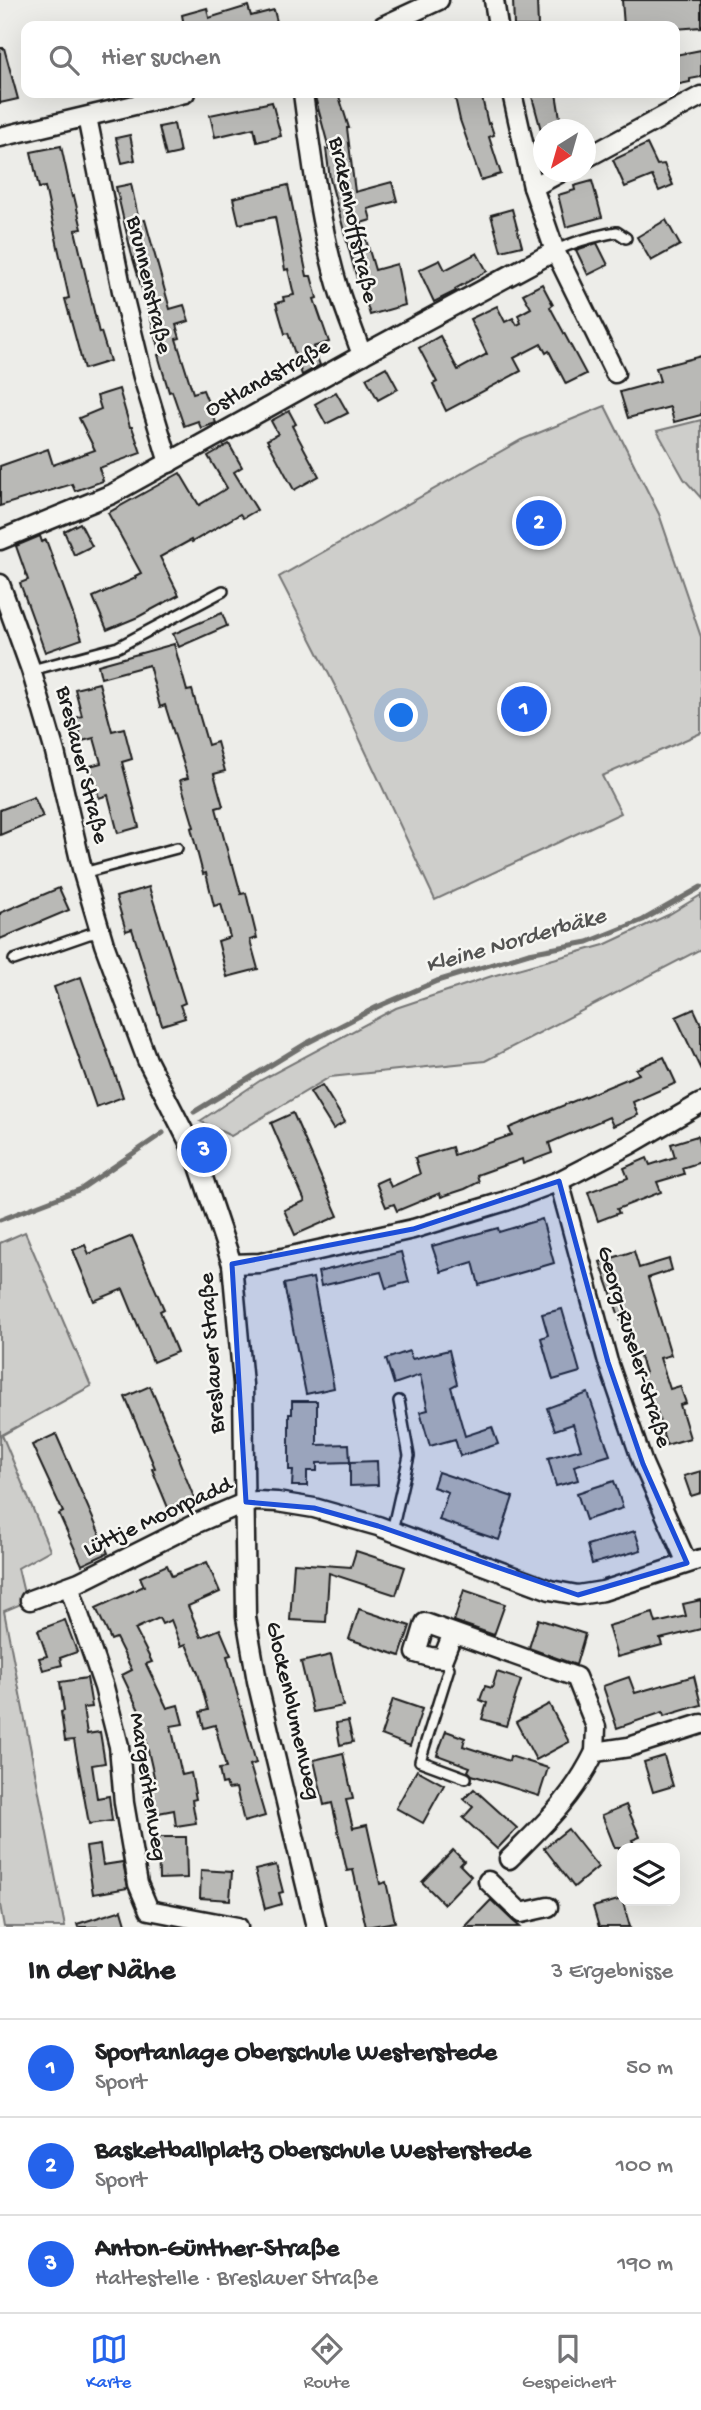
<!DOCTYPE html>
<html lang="de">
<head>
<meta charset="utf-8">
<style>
  :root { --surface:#fff; --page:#f2f2f2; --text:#202124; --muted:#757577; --line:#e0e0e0; --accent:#2563eb }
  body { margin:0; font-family:"Gochi Hand",sans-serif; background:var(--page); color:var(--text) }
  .controls { position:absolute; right:21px; bottom:21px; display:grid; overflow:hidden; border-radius:14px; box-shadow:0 7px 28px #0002 }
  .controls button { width:63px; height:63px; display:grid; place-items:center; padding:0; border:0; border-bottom:2px solid var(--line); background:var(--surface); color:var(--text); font:35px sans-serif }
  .compass { position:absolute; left:533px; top:119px; width:63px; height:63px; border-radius:50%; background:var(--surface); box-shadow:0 7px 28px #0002; rotate:217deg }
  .you { position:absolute; left:402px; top:716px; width:24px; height:24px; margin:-18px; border:5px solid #fff; border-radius:50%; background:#1a73e8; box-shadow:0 0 0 10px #1a73e833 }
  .badge { display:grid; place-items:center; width:46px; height:46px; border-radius:50%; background:var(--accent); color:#fff; font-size:23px; font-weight:700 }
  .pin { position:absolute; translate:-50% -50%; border:4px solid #fff; box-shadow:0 2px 7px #0006 }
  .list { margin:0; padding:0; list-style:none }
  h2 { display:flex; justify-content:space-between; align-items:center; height:91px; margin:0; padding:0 28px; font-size:30px }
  h2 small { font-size:23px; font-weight:400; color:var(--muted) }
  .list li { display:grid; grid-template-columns:46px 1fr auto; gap:21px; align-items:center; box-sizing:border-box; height:98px; padding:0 28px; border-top:2px solid var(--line) }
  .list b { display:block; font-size:26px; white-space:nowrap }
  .list p { margin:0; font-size:23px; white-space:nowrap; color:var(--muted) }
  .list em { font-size:23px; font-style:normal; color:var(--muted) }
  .icon { flex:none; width:38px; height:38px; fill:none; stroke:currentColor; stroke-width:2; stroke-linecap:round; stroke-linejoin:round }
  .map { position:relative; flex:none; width:701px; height:1927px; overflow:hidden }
  .search { position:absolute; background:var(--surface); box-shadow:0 7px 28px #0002; left:21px; right:21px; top:21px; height:77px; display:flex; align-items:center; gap:18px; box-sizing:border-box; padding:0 24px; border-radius:14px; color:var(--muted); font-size:26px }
  .sheet { height:385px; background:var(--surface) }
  nav { display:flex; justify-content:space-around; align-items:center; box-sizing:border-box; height:98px; border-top:2px solid var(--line); background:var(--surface); font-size:19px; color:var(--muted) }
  nav a { display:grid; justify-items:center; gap:4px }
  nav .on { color:var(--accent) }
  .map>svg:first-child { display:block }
  .green { fill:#cececb; stroke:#757574; stroke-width:2 }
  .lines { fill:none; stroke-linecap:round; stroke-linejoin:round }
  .stream { stroke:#6f6f6d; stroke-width:5 }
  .building { fill:#b9b9b6; stroke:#1c1c1c; stroke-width:2 }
  .lane-casing { stroke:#1c1c1c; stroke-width:14 }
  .street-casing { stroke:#1c1c1c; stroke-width:23 }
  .lane { stroke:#f6f6f2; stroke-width:9 }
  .street { stroke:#f6f6f2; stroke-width:18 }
  .marked { fill:#1d4ed8; fill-opacity:0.2; stroke:#1d4ed8; stroke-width:5; stroke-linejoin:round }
  .labels { text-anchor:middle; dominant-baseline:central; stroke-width:5; stroke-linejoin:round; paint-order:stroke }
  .street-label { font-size:23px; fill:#1c1c1c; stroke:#f6f6f2 }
  .water-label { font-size:24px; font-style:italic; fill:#535352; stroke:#f6f6f2 }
</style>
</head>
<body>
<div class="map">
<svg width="701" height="1927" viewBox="0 0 701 1927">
  <rect width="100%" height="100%" fill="#edede9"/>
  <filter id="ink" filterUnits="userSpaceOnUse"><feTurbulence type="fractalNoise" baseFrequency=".0143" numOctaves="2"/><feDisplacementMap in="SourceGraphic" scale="14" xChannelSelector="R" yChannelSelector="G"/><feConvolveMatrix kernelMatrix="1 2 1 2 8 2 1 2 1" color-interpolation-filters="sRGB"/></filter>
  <g filter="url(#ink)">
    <g class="green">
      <path d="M605,406L659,514L701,637V733L602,776L621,813L435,900L335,686L279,577L521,440Z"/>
      <path d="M701,420V498L684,479L657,431Z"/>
      <path d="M701,895V949L485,1061L330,1077L231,1136L200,1121L261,1080L396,1008L492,976L604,945L668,915Z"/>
      <path d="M25,1232L91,1386L2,1435L50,1550L18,1568L26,1602L4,1611L65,1927H4L0,1905V1243Z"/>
    </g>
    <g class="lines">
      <g class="stream">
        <path d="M194,1112L307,1043L377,1007L437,981L529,953L588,942L643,920L701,887"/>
        <path d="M0,1220L81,1189L163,1133"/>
      </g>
    </g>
    <g class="building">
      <path d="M513,0H537L538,26H514Z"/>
      <path d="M622,0H701V27L675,29V26H624Z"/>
      <path d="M248,6L251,16L274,10L278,26H184L182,15L207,8L209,18Z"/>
      <path d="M0,48H4L18,99L0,103Z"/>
      <path d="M701,50V77L690,79V82L675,85V55Z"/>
      <path d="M314,93H338L349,128H347L355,192L392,182L397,201L368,209L371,220L361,223L375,270L397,264L405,305L370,315L359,278L357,279L330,179L326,149H329Z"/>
      <path d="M454,93H481L488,124L490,123L494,135L489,137L501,174L481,180L460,120Z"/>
      <path d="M531,93H556L562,130H541Z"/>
      <path d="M272,102L281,136L257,142L254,128L215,137L210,115Z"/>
      <path d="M174,124L180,153L166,156L159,127Z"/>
      <path d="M130,135L135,160L122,163L116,138Z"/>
      <path d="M647,144L657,165L664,164L673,185L659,191L652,176L625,187L613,160Z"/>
      <path d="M61,146L72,197L74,196L82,229L75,230L99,333L101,332L110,361L84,369L65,299L69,298L45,187L39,188L31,152Z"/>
      <path d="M592,181L602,217L566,227L558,195L575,190L574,186Z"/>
      <path d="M131,184L139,221L145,220L170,309L184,305L189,321L176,325L180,338L176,339L193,393L203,390L216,423L201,428L198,421L184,426L172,391L169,392L158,355L161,354L131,252L116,187Z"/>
      <path d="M288,185L307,276H311L317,298L314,299L329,342L313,347L320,365L302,375L288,333L285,334L276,303L284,301L283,297L294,295L288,269L285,270L275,217L239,224L233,198Z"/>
      <path d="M512,209L522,246L501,251L491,215Z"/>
      <path d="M666,220L680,245L651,261L637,237Z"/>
      <path d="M597,243L608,265L588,275L576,250Z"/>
      <path d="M477,253L487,271L455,289L456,291L434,302L419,270L440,260L445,270Z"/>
      <path d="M542,284L553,305L550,307L586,374L566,384L549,351L546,353L541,344L514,358L521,371L446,411L433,384L437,382L419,348L440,336L458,370L487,354L470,319L497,306L505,322L513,318L517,325L521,323L518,315L531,308L523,294Z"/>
      <path d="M701,356V415L674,422L670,407L628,418L620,392L660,381L656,368Z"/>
      <path d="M386,367L398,389L378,400L366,378Z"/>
      <path d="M119,389L130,427H132L141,453L99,468L103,481L75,491L72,484L0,506V466L48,449L53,465L95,450L79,418L101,409L97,396Z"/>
      <path d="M336,392L348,413L326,424L315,404Z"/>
      <path d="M289,411L296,424L292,426L319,476L294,490L267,440L278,434L271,421Z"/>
      <path d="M229,444L242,467L234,472L257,510L243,518L240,514L192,542L191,540L160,557L179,595L138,617L107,630L93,597L136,578L135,576L141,573L108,513L180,473L199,505L227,488L208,456Z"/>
      <path d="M80,523L92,546L74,555L64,531Z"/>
      <path d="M40,536L42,542L46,540L82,639L45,652L20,583L28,580L16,546Z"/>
      <path d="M222,613L227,626L179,647L173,634Z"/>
      <path d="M174,644L187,691L192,690L208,745L217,742L225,771L214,774L223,806L216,808L231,865H233L241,894L246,893L257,938L250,940L258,969L227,977L218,941L230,937L221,904L214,906L206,873L203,874L191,828L194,827L180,780L188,778L165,705L160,707L149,665L101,678L98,665Z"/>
      <path d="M99,683L112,731L124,728L132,759L122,762L139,827L118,833L108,795L99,798L90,766L101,763L94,738L82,741L76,718L82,716L75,689Z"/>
      <path d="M34,797L43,817L0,835V810Z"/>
      <path d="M149,887L185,1003L180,1005L185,1018L162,1025L132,929L126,931L116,897Z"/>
      <path d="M59,888L69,910L0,939V913Z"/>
      <path d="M81,977L123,1097L96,1107L54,987Z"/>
      <path d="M694,1009L701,1024V1070L676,1017Z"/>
      <path d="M664,1057L676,1083L633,1102L638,1115L613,1126L609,1117L549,1143L552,1153L523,1164L522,1159L477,1175L479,1182L465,1189L441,1197L440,1193L397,1211L394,1204L386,1207L376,1183L387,1178L391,1187L420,1174L415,1158L452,1147L454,1155L512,1135L509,1128L639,1074L636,1069Z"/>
      <path d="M322,1085L345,1122L333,1129L310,1092Z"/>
      <path d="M293,1113L338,1216L295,1235L284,1210L305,1201L271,1123Z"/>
      <path d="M697,1136L701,1150V1162L682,1168L684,1174L657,1182L661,1192L617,1209L619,1213L598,1221L588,1192L628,1178L624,1168L647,1158L650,1165L675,1157L671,1144Z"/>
      <path d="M542,1219L554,1263L479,1285L473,1262L441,1272L432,1246L498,1228L499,1232Z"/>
      <path d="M132,1236L164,1309L160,1311L177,1352L153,1362L123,1289L94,1301L73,1250L85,1245L89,1254Z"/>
      <path d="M634,1251L639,1268L669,1259L672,1270L648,1278L671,1355L660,1358L670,1389L680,1386L686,1403L680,1405L690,1438L666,1445L657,1412L653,1414L640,1375L645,1373L639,1354L633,1356L600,1262Z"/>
      <path d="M401,1252L409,1282L386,1288L381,1272L321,1286L318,1272Z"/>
      <path d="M313,1278L334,1388L306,1394L284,1284Z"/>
      <path d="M562,1309L580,1372L553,1380L541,1338L548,1335L542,1314Z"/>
      <path d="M449,1350L457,1384L451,1387L465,1436L492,1427L498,1444L460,1456L455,1439L430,1446L420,1412L428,1410L420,1375L394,1384L386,1359L409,1351L412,1359Z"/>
      <path d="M150,1386L180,1457L178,1458L197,1505L171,1515L152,1469L155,1468L125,1397Z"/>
      <path d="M588,1393L610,1455L574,1466L578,1480L556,1486L548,1458L581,1449L573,1424L555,1430L547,1408Z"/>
      <path d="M292,1401H317V1445L349,1444L350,1462L317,1463V1471H307V1486H292L293,1470H289V1414H292Z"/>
      <path d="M56,1434L108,1553L82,1565L59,1514L63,1512L32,1445Z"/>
      <path d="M377,1461L378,1485L350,1486V1462Z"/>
      <path d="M701,1471V1493L691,1496L684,1476Z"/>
      <path d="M438,1472L513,1497L499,1540L439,1520L448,1492L433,1487Z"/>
      <path d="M614,1481L623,1508L586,1520L577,1493Z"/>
      <path d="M635,1531L641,1550L592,1564L587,1545Z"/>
      <path d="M356,1551L405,1567L396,1595L329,1573L326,1622L290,1620L294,1563L351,1567Z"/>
      <path d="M207,1562L220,1592L188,1606L201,1637L220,1629L231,1655L227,1656L256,1763L250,1765L265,1816L244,1822L236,1788L228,1789L226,1783L222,1784L219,1769L226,1768L215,1725L204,1728L200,1712L208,1710L198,1673L186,1644L181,1646L171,1620L162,1624L159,1618L135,1629L152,1662L146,1664L167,1708L178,1705L183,1724L171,1726L182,1775L191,1773L196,1799L192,1800L196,1823L176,1826L174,1810L148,1815L143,1784L155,1781L142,1724L145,1723L122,1675L132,1670L116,1638L111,1640L96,1608L144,1586L140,1577L167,1565L172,1576Z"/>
      <path d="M464,1590L505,1604L494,1635L454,1621Z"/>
      <path d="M701,1600V1629L660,1639L662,1645L617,1657L608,1626L653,1613L656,1623L686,1616L683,1604Z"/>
      <path d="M359,1609L410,1626L400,1656L349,1639Z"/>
      <path d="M538,1619L585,1634L576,1665L529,1648Z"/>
      <path d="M65,1620L77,1652L60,1658L62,1665L43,1670L39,1658L47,1656L38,1630Z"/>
      <path d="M331,1655L343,1706L313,1712L301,1662Z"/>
      <path d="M497,1672L521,1680L506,1726L482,1719L487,1703L480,1700L485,1686L492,1688Z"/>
      <path d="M694,1676L701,1705L664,1716L663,1712L617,1728L603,1686L629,1677L635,1693Z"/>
      <path d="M87,1678L92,1707L83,1708L87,1734L100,1732L105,1763L92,1765L97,1798L109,1796L112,1821L89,1824L74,1740L65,1741L61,1712L64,1711L60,1682Z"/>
      <path d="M393,1699L422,1709L410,1746L381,1735Z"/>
      <path d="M549,1704L569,1742L536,1760L516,1722Z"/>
      <path d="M348,1721L353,1742L340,1745L336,1723Z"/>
      <path d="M446,1731L465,1738L463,1746L509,1761L510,1756L548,1768L539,1796L472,1775L468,1771L470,1767L437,1755Z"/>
      <path d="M343,1753L353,1799L346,1800L353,1828L367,1825L380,1884L386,1882L395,1922L366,1927L353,1870L347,1871L332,1803L324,1805L314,1760Z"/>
      <path d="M664,1756L673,1786L653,1792L644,1762Z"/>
      <path d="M417,1770L444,1785L423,1823L396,1808Z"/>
      <path d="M474,1789L517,1828L497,1849L463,1818L473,1807L464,1799Z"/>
      <path d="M626,1805L640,1837L632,1840L636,1848H615L602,1815Z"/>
      <path d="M568,1829L598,1867L574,1887L544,1848Z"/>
      <path d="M158,1837H186L187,1878L159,1879Z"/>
      <path d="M100,1845L103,1865L123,1862L128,1888L93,1894L86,1847Z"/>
      <path d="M453,1850L464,1861L460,1865L471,1876L444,1904L422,1882Z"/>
      <path d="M276,1865L283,1892L279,1893L282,1904L265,1909L255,1870Z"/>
      <path d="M201,1870L232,1872L230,1900L200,1898Z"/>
      <path d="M622,1899L630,1927H599L593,1907Z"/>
      <path d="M491,1900L513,1921L520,1927H465Z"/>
      <path d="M122,1910L127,1927H78L77,1924Z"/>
    </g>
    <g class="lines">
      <defs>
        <g id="lane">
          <path d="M555,251C575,241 595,236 617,232L626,238"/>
          <path d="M28,671L118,647L223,591"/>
          <path d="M83,873L177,848"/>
          <path d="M14,960L89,934L101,933"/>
          <path d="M392,1531L409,1456L399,1401"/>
          <path d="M443,1658L449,1668L420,1761L466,1778"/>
        </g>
        <g id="street">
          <path d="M494,0L498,26"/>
          <path d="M383,26L439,0"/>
          <path d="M303,93C312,160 320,229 340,294C347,315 355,335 362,355"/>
          <path d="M512,93L533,187L555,251L615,373"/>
          <path d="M87,117L122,291L143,377L169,463"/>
          <path d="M0,137L185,93"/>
          <path d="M586,158L701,96"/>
          <path d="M533,187L561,172"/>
          <path d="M0,540L112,494L362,355L555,251"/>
          <path d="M0,584L31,670L55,752L83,873L104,944L147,1060L195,1154L232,1264L243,1384L246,1617L257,1681L316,1927"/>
          <path d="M559,1181L608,1362L643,1464L687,1563"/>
          <path d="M232,1264L260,1263L413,1229L506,1201L559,1181L629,1145L701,1103"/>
          <path d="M69,1586L104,1687L119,1746L124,1803L138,1884L149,1910L238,1927"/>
          <path d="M30,1600L79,1582L197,1523L246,1502L257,1501L277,1502L314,1508L378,1526L550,1590L578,1595L603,1591L701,1559"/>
          <path d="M453,1633L443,1658L430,1657L416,1653L425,1623L576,1677L596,1727L595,1752"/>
          <path d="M509,1859C545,1823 572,1799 595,1752L629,1747L701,1724"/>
          <path d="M488,1881L521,1913L548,1907"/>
        </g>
      </defs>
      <use href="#lane" class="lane-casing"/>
      <use href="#street" class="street-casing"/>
      <use href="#lane" class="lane"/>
      <use href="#street" class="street"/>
    </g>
  </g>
  <path class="marked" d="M559,1181L608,1362L643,1464L687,1563L578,1595L378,1526L314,1508L246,1502L232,1264L413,1229Z"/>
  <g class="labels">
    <g class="street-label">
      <text transform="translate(352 220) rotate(78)">Brakenhoffstraße</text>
      <text transform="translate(148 285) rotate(77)">Brunnenstraße</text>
      <text transform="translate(268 379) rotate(-29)">Ostlandstraße</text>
      <text transform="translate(81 765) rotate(76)">Breslauer Straße</text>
      <text transform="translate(633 1347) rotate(73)">Georg-Ruseler-Straße</text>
      <text transform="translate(213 1353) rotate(-94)">Breslauer Straße</text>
      <text transform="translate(158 1518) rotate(-25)">Lüttje Moorpadd</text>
      <text transform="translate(292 1711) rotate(77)">Glockenblumenweg</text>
      <text transform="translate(147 1787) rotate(81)">Margeritenweg</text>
    </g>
    <g class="water-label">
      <text transform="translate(516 942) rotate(-16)">Kleine Norderbäke</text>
    </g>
  </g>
</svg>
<div class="controls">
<button><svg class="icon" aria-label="layers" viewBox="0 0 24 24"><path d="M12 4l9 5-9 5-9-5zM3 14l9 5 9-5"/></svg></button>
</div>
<svg class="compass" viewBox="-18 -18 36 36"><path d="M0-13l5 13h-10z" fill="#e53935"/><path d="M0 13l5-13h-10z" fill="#757577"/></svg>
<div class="you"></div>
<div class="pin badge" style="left:524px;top:709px">1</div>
<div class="pin badge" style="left:539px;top:523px">2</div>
<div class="pin badge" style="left:204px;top:1150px">3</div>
<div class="search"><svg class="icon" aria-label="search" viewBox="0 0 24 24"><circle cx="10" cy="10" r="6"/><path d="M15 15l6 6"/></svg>Hier suchen</div>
</div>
<section class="sheet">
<h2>In der Nähe<small>3 Ergebnisse</small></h2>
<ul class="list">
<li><span class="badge">1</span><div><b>Sportanlage Oberschule Westerstede</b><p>Sport</p></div><em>50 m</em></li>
<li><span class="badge">2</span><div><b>Basketballplatz Oberschule Westerstede</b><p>Sport</p></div><em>100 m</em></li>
<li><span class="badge">3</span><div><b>Anton-Günther-Straße</b><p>Haltestelle · Breslauer Straße</p></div><em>190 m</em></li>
</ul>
</section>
<nav>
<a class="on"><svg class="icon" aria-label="map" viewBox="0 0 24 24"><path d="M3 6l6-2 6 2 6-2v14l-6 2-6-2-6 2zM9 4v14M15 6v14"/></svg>Karte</a>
<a><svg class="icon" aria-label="directions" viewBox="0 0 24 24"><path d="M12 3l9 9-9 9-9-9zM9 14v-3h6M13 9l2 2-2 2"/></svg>Route</a>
<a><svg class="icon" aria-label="saved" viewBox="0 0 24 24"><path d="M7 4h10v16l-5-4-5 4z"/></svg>Gespeichert</a>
</nav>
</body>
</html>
